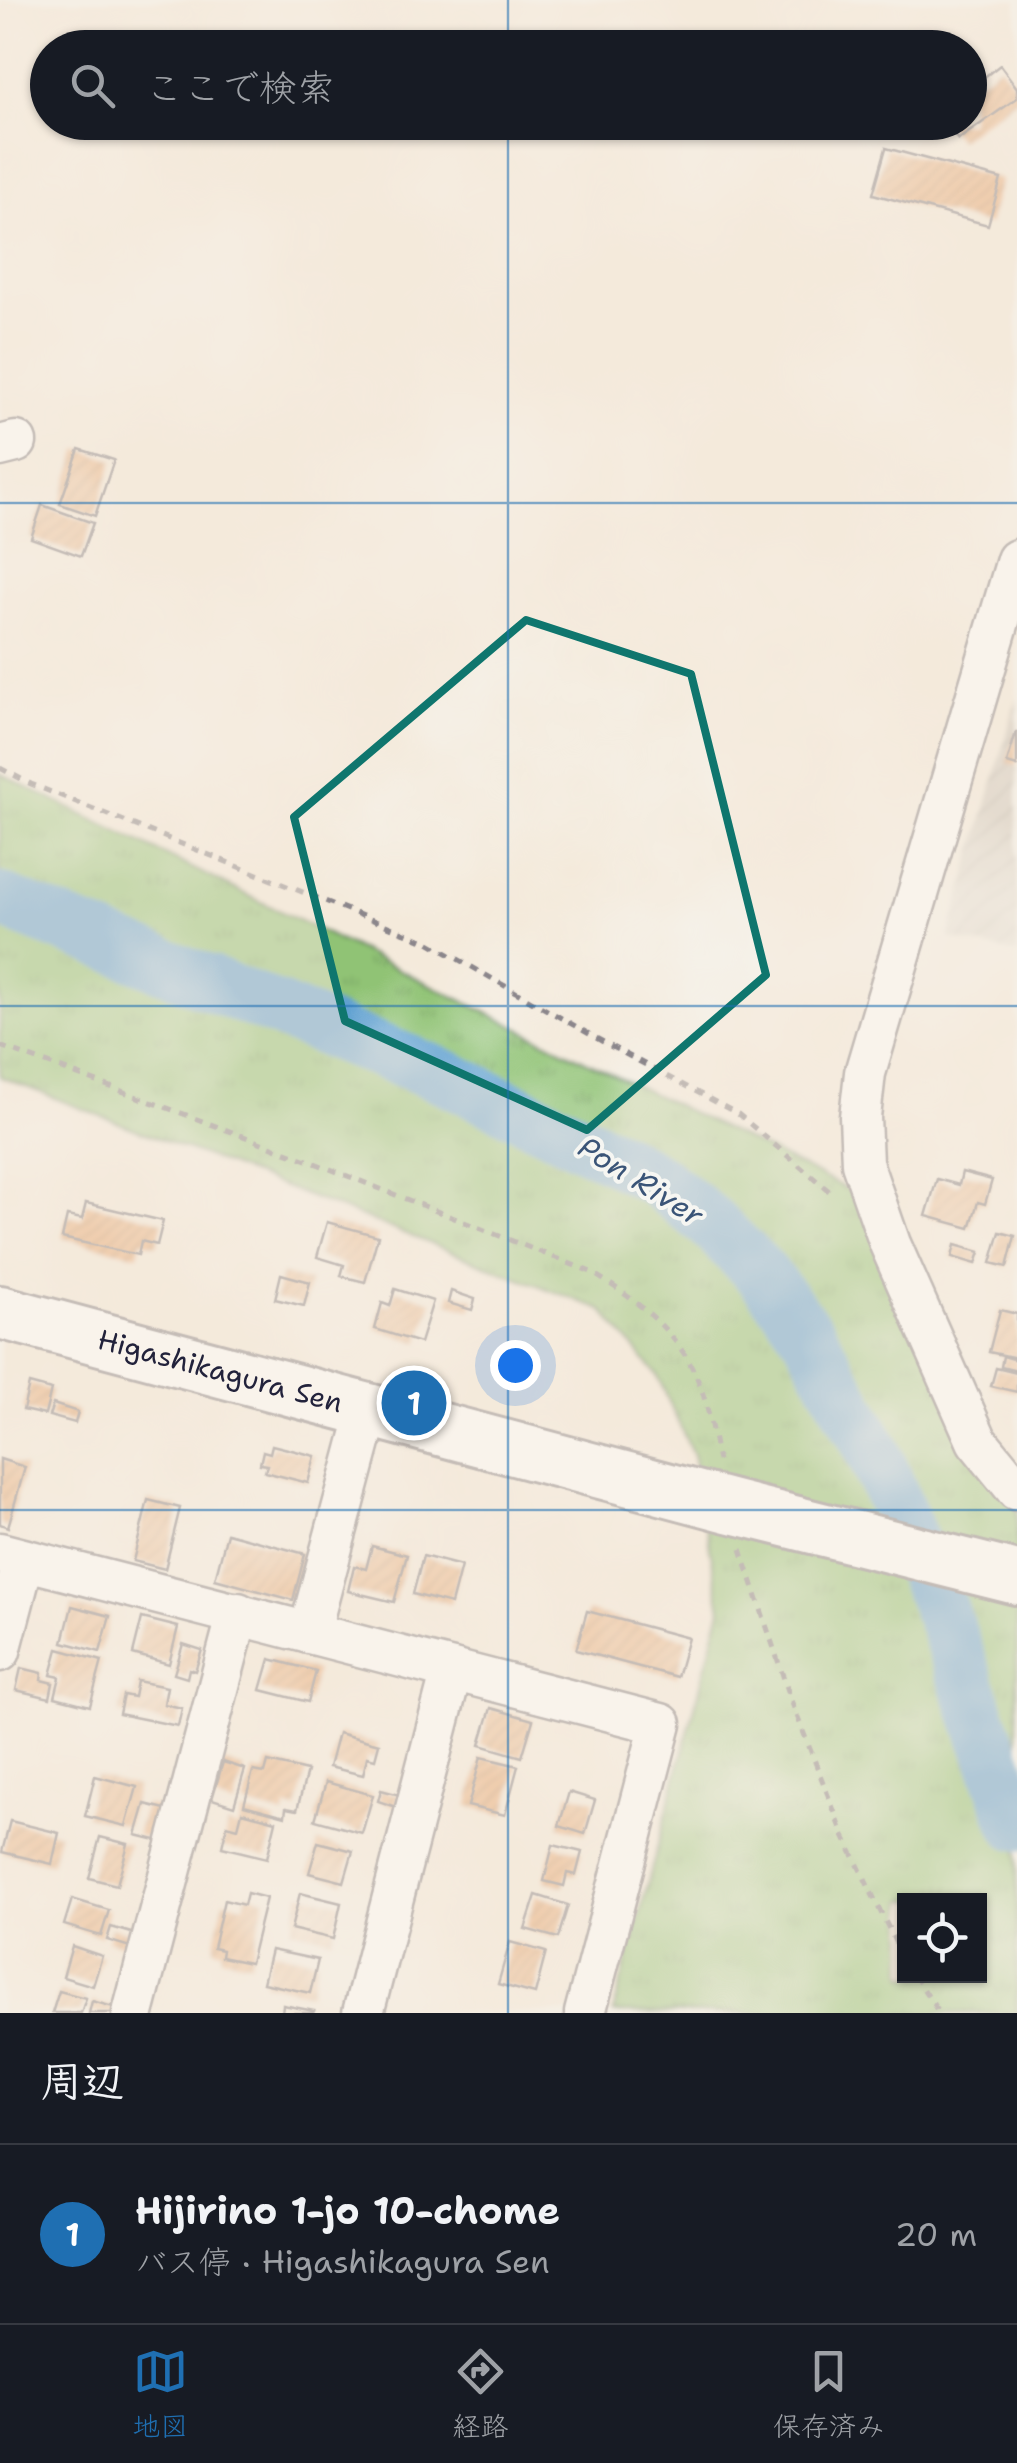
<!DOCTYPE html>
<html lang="ja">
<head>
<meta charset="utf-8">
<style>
  :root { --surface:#171b24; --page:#242831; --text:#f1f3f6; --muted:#9ea1a6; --line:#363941; --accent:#1f6fb2 }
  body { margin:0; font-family:"Shantell Sans","Klee One",sans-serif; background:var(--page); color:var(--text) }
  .controls { position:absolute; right:30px; bottom:30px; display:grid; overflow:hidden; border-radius:0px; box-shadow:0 2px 8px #0004 }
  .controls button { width:90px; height:90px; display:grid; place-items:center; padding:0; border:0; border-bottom:2px solid var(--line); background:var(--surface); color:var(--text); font:50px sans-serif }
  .you { position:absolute; left:515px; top:1365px; width:35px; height:35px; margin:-25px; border:8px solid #fff; border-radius:50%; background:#1a73e8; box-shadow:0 0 0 15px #1a73e833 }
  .badge { display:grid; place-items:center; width:65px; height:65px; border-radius:50%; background:var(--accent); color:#fff; font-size:32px; font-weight:700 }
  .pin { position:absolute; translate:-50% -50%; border:5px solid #fff; box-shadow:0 2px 10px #0006 }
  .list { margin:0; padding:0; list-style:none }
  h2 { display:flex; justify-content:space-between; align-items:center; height:130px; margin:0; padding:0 40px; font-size:42px }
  h2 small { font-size:32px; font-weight:400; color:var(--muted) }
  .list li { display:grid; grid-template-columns:65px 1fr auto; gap:30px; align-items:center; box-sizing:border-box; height:180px; padding:0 40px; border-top:2px solid var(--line) }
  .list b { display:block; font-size:38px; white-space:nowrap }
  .list p { margin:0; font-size:32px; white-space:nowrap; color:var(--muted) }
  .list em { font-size:32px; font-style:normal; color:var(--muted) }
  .icon { flex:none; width:55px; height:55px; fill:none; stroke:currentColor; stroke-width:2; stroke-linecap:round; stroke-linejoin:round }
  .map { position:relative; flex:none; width:1017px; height:2013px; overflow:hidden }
  .search { position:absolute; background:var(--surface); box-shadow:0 2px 8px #0004; left:30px; right:30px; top:30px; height:110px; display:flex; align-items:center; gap:25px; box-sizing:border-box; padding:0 35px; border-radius:55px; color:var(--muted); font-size:38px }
  .sheet { height:310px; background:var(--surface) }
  nav { display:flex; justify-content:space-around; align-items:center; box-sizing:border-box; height:140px; border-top:2px solid var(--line); background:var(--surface); font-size:28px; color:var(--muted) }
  nav a { display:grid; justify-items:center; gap:5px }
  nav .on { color:var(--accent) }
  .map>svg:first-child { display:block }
  .industrial { fill:url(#industrial-furrows) }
  .grass { fill:url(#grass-tufts); stroke:#597258; stroke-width:2.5; fill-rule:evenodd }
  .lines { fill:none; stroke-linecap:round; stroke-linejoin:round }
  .river { stroke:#5ea0d1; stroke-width:55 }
  .building { fill:url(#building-hatch) }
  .minor-casing { stroke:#8b868b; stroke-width:45 }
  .major-casing { stroke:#8b868b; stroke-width:58 }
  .path { stroke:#8b868b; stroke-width:5; stroke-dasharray:8 8; stroke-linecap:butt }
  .minor { stroke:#fff; stroke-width:40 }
  .major { stroke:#fff; stroke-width:52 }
  .marked { fill:none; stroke:#0f766e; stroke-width:8; stroke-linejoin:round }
  .grid { fill:none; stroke:#1f6fb2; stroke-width:2.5; stroke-opacity:0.55 }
  .labels { text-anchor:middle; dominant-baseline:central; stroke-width:8; stroke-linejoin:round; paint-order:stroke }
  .street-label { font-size:28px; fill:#22223b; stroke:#f6f6f2 }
  .water-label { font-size:30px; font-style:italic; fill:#3a5477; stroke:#f6f6f2 }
</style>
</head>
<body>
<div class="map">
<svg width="1017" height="2013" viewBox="0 0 1017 2013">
  <defs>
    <pattern id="industrial-furrows" width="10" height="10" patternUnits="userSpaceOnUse" patternTransform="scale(2.5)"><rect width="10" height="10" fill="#cbc3b8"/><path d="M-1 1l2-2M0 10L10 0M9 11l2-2" fill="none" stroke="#aea79f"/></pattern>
    <pattern id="grass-tufts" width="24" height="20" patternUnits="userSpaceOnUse" patternTransform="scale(2.5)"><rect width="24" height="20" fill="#90c375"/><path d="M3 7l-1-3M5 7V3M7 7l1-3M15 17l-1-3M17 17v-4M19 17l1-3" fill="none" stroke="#7ca766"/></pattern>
    <pattern id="building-hatch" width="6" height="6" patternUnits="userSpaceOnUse" patternTransform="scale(2.5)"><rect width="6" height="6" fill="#eaad7a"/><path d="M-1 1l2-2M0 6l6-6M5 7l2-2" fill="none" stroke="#c8956a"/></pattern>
  </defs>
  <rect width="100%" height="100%" fill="#f6f6f2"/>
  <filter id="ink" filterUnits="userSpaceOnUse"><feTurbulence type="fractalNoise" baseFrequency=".01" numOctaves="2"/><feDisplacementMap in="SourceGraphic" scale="20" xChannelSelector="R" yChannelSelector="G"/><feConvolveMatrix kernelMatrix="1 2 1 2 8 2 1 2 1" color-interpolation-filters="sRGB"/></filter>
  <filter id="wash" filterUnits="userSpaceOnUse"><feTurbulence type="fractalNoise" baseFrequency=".0048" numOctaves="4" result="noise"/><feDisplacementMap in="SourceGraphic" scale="40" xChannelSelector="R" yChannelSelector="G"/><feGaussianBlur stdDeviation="2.25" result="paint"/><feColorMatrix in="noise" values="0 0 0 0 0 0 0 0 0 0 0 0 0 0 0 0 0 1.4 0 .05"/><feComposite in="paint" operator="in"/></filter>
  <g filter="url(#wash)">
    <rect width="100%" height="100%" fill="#f4eadb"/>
    <path class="industrial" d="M1017,698V954L949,938Z"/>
    <path class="grass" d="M0,774L896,1213L1017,1495V2013H613L721,1609L693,1455L657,1375L602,1310L0,1077ZM904,1900H980V1976H904Z"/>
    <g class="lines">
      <path class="river" d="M0,900L446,1077L619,1159L658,1181L710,1222L761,1273L809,1335L873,1451L945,1621L1017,1823"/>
    </g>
    <g id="blocks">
      <g class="building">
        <path d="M1000,65L1017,88V98L958,140L945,122H970V88Z"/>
        <path d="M886,148L1001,179L988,225L873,194Z"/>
        <path d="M79,449L114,460L95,516L60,504Z"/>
        <path d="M42,505L93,523L81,556L31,538Z"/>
        <path d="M1016,732H1017V766L1007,763Z"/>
        <path d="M962,1172L992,1180L985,1204L978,1202L970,1228L926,1216L937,1179L959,1185Z"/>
        <path d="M86,1203L163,1221L157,1245L141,1241L138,1255L62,1238L67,1216L82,1219Z"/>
        <path d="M327,1222L378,1236L365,1282L341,1276L344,1265L317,1257Z"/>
        <path d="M1000,1232L1015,1236L1007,1267L991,1263Z"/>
        <path d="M955,1245L980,1252L976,1264L952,1257Z"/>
        <path d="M281,1274L310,1282L304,1306L275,1299Z"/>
        <path d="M395,1289L433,1301L420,1343L375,1329L382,1303L390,1306Z"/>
        <path d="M451,1291L475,1299L472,1310L448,1303Z"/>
        <path d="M1000,1310L1017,1314V1358L989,1352Z"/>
        <path d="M1003,1356L1017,1360V1371L1001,1367Z"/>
        <path d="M996,1368L1017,1373V1392L991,1386Z"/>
        <path d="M29,1384L51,1390L45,1415L23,1410Z"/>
        <path d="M53,1404L78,1412L75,1423L49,1416Z"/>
        <path d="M272,1445L315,1456L308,1483L265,1472L267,1465L260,1464L263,1451L270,1453Z"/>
        <path d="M0,1459L25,1467L8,1527L0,1524Z"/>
        <path d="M148,1500L180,1508L165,1569L133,1561Z"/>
        <path d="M227,1533L305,1554L293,1600L215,1579Z"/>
        <path d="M372,1546L407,1555L394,1602L348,1591L354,1566L366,1569Z"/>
        <path d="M423,1556L461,1566L451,1604L413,1594Z"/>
        <path d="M72,1606L110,1616L100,1652L63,1642Z"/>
        <path d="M587,1611L688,1638L677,1677L576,1650Z"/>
        <path d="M142,1618L178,1627L169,1664L133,1654Z"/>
        <path d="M183,1644L202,1650L195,1671L189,1669L187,1678L174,1674Z"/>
        <path d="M58,1649L102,1661L90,1706L55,1697L60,1677L51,1675Z"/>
        <path d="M270,1659L316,1671L308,1702L261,1690Z"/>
        <path d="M21,1668L42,1673L41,1680L53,1683L50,1698L16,1690Z"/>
        <path d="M137,1681L167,1687L164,1704L182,1708L178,1726L119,1714L123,1695L134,1697Z"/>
        <path d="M491,1708L533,1720L522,1757L480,1745Z"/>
        <path d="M338,1733L379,1744L375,1759L367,1757L363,1775L329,1767Z"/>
        <path d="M481,1757L518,1766L505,1815L468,1806Z"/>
        <path d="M223,1762L245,1769L234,1806L212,1799Z"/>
        <path d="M268,1762L307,1771L297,1810L286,1808L285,1816L244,1805L253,1771L265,1773Z"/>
        <path d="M95,1776L137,1787L126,1826L85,1816Z"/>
        <path d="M326,1782L373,1795L362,1833L315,1820Z"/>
        <path d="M381,1790L400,1795L396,1807L378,1801Z"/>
        <path d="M569,1792L595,1800L585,1834L559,1826Z"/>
        <path d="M145,1804L169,1810L160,1841L136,1835Z"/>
        <path d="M242,1812L276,1821L267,1858L222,1847L227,1825L238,1828Z"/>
        <path d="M10,1821L59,1833L52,1864L2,1852Z"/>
        <path d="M100,1837L128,1844L117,1885L89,1878Z"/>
        <path d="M318,1842L353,1851L344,1882L309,1873Z"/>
        <path d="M553,1845L582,1852L576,1875L567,1873L564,1886L544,1881Z"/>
        <path d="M247,1893L266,1898L250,1963L221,1957L222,1950L213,1948L224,1900L244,1905Z"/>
        <path d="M300,1893L341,1903L333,1939L291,1929Z"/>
        <path d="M536,1895L568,1905L558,1938L525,1929Z"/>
        <path d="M72,1899L109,1910L101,1936L64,1925Z"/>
        <path d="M111,1927L135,1934L130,1947L107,1940Z"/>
        <path d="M510,1942L546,1952L535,1994L498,1984Z"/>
        <path d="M72,1946L102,1956L93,1986L63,1977Z"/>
        <path d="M271,1950L318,1960L310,1993L263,1983Z"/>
        <path d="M59,1991L86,1998L81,2013H52Z"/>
        <path d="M92,2001L117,2008L115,2013H89Z"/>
        <path d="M283,2005L314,2011L313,2013H282Z"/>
      </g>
    </g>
  </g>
  <g filter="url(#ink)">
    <use href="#blocks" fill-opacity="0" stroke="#8b868b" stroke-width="2.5"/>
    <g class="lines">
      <defs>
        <g id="minor">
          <path d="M0,446L16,442"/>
          <path d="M1017,560L865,1073L860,1117L862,1163L890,1244L977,1441L1017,1490"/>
          <path d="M0,1553L661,1724L585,2013"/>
          <path d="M309,1633L369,1409"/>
          <path d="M0,1651L24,1560"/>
          <path d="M133,2013L238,1613"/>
          <path d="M363,2013L452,1670"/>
        </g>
        <g id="major">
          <path id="s1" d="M0,1312L729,1506L1017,1578"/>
        </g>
      </defs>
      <use href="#minor" class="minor-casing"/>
      <use href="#major" class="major-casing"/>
      <g class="path">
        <path d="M0,768L31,784L428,942L612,1047L738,1114L835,1196"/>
        <path d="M0,1046L297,1156L591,1272C639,1301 684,1336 702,1391C710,1414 713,1438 718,1461"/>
        <path d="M741,1549L792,1703L844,1836L904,1960"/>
        <path d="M915,1976L939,2013"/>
      </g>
      <use href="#minor" class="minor"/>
      <use href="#major" class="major"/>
    </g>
  </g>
  <path d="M0 0H1017V2013H0ZM526,620L691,674L766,975L587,1130L345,1021L294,817Z" fill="#f4eadb" fill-opacity=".55" fill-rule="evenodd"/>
  <path class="marked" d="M526,620L691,674L766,975L587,1130L345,1021L294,817Z"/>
  <path class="grid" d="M508,0V48M508,122V2013M0,503H1017M0,1006H1017M0,1510H1017"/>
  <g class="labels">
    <g class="street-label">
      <text stroke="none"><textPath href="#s1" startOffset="228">Higashikagura Sen</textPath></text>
    </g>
    <g class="water-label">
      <text transform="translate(641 1181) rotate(32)">Pon River</text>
    </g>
  </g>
</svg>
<div class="controls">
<button><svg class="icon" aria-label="locate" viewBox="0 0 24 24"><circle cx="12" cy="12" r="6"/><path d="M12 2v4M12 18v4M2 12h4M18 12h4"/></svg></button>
</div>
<div class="you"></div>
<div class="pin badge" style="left:414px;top:1403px">1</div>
<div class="search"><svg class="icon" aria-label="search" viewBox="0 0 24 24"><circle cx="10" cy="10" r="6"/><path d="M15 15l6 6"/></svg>ここで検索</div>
</div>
<section class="sheet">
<h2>周辺<small></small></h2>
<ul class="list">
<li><span class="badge">1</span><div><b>Hijirino 1-jo 10-chome</b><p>バス停 · Higashikagura Sen</p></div><em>20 m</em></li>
</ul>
</section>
<nav>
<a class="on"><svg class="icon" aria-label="map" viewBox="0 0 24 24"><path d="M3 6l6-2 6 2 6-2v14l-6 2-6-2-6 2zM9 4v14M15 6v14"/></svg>地図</a>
<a><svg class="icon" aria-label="directions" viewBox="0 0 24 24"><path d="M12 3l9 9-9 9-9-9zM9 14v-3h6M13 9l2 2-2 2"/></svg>経路</a>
<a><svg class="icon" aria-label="saved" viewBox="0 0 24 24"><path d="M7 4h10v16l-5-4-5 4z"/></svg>保存済み</a>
</nav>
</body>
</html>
